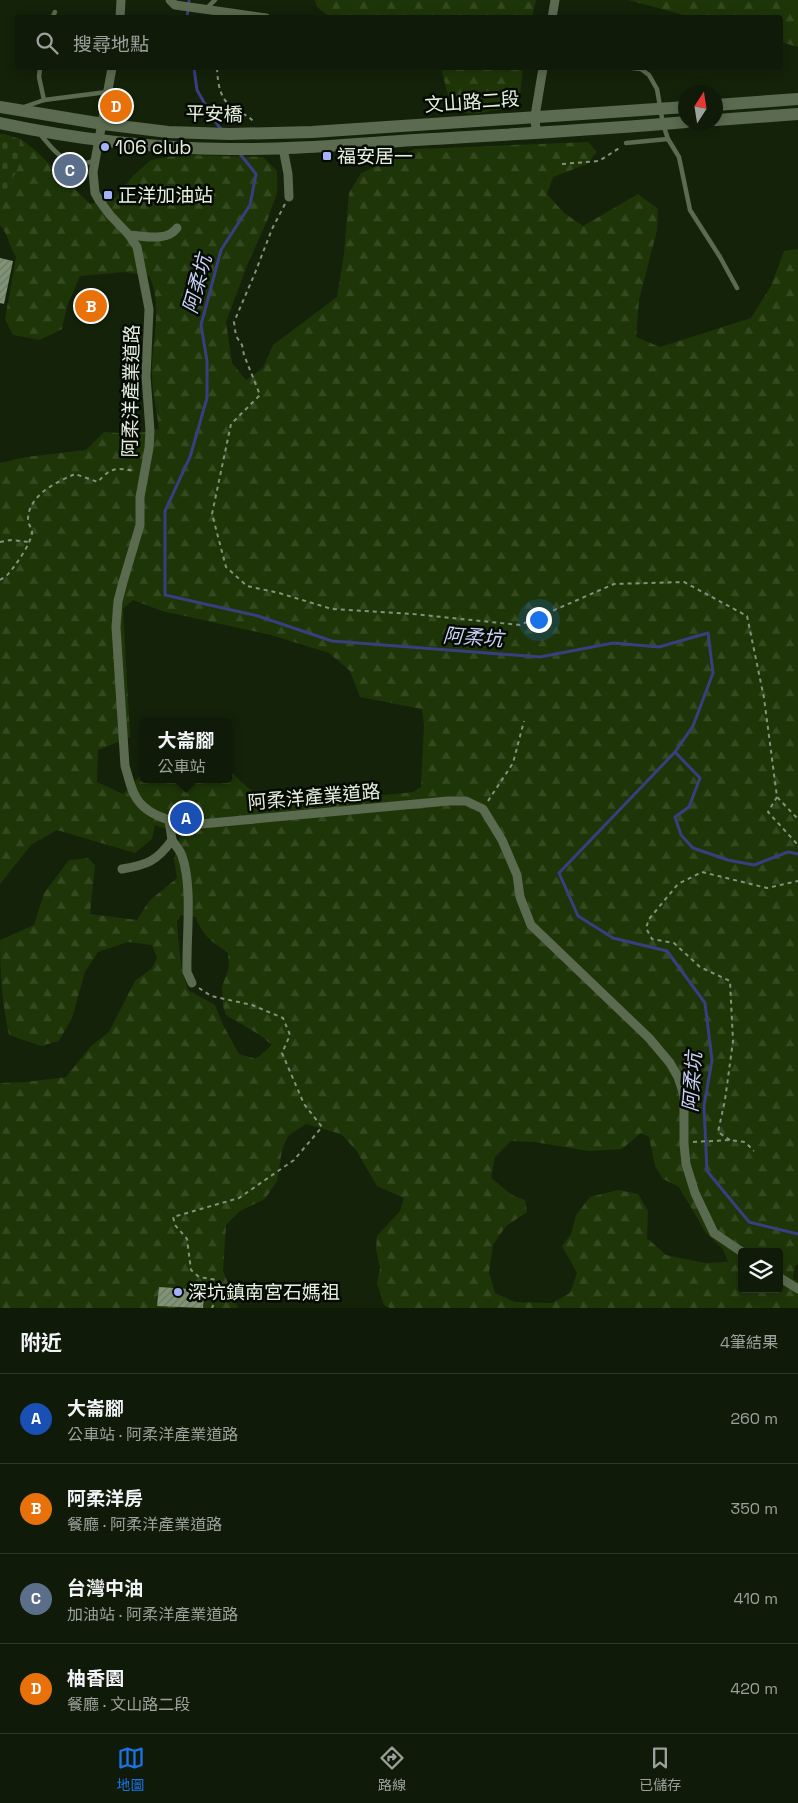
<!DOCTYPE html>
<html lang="zh-TW">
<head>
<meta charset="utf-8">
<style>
  :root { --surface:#0f1a08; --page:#1d2716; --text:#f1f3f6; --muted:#9ba19c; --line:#2f3829; --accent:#1a73e8 }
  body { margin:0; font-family:"Space Grotesk","Noto Sans TC",sans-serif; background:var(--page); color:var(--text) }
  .controls { position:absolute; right:15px; bottom:15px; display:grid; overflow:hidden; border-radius:5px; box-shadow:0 2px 12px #0003 }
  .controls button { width:45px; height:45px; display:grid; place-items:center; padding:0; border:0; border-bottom:1px solid var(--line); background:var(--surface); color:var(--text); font:25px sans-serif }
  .compass { position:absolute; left:678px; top:85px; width:45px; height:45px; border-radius:50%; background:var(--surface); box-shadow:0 2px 12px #0003; rotate:12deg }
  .you { position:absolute; left:538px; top:619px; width:18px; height:18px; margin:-12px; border:4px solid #fff; border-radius:50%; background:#1a73e8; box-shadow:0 0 0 8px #1a73e833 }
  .badge { display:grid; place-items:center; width:32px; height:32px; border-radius:50%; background:var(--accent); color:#fff; font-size:16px; font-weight:700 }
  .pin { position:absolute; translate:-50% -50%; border:2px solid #fff; box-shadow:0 1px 5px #0006 }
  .popup { position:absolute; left:140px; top:718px; width:92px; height:65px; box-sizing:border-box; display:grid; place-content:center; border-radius:5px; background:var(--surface); filter:drop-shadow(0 1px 4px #0005); font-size:16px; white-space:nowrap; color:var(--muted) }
  .popup b { font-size:19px; color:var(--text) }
  .popup::after { content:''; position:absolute; left:50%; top:100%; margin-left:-10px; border:10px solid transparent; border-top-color:var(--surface) }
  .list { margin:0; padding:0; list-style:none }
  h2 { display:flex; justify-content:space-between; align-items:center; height:65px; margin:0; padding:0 20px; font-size:21px }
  h2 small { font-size:16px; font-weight:400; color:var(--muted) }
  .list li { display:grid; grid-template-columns:32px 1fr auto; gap:15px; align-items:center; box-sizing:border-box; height:90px; padding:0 20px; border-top:1px solid var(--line) }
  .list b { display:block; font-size:19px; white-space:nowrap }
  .list p { margin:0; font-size:16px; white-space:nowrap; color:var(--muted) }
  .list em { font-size:16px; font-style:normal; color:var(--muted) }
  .icon { flex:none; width:28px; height:28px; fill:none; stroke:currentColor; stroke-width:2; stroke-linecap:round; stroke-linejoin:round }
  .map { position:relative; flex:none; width:798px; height:1308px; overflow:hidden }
  .search { position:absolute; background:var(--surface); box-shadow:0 2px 12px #0003; left:15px; right:15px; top:15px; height:55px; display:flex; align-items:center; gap:12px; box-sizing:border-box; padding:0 18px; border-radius:5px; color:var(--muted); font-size:19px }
  .sheet { height:425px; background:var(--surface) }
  nav { display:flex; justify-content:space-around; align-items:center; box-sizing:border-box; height:70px; border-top:1px solid var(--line); background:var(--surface); font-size:14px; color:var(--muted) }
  nav a { display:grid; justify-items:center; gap:2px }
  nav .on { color:var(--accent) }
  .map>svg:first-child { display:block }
  .forest { fill:url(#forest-firs); fill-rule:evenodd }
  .cemetery { fill:url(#cemetery-stones) }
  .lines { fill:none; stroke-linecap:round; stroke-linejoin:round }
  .stream { stroke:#393e81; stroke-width:3 }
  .building { fill:url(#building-hatch) }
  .path { stroke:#85917d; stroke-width:2; stroke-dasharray:4 4; stroke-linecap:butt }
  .lane { stroke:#5b6b50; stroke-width:4.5 }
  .street { stroke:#5b6b50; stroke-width:9 }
  .secondary { stroke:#5b6b50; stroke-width:12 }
  .poi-dot { fill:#a6b1fc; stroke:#050a02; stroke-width:2 }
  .labels { text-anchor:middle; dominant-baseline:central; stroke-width:5; stroke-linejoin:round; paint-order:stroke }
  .street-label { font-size:19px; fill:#e5efdf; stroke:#050a02 }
  .poi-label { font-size:19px; fill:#e5efdf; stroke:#050a02; text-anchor:start }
  .water-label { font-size:20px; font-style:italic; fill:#c9d1f9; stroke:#050a02 }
</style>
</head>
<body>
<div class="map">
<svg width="798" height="1308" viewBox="0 0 798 1308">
  <defs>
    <pattern id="forest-firs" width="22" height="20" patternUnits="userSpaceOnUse" patternTransform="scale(1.25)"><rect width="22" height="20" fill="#1e3508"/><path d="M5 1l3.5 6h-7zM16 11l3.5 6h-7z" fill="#344920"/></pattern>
    <pattern id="cemetery-stones" width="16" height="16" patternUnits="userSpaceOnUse" patternTransform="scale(1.25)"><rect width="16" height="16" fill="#1e3508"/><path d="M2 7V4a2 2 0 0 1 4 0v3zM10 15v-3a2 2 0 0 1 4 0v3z" fill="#344920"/></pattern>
    <pattern id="building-hatch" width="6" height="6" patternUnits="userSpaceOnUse" patternTransform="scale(1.25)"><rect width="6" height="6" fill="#819376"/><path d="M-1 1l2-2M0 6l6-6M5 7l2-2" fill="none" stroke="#6c7964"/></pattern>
  </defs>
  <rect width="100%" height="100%" fill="#14220a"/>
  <g class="forest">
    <path d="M315,0H536L532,17L336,18L330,17L317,7Z"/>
    <path d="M628,0H798V47L781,42L780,18L691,17Z"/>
    <path d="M441,68H523L519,103L515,107L473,114L452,111Z"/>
    <path d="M0,138L21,139L36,151L90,204L115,198L133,176L151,160L180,155L263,157L277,171V193L267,221L248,263L226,322L232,363L246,380L263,368L273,345L337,297L344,254L349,193L361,173L415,149L588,142L597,152L587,164L553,177L547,194L564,213L583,226L638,194L658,209L657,230L639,300L636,337L660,347L751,318L771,286L784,251L798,249V1264L795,1266L793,1279L798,1281V1308H390L384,1305L377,1283L380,1268L376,1249L377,1236L400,1211L404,1198L377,1186L356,1150L341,1134L306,1124L288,1136L282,1150L277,1181L265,1199L240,1211L226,1225L223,1271L238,1308H0V1083L26,1082L66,1077L91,1046L109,1032L135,981L152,968L157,958L152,945L128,942L98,952L85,972L72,1018L59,1041L41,1046L9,1035C2,1003 0,972 0,940L34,925L44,893L69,860L88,858L95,865L90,914L137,920L149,901L177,878L174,859L181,834L155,825L152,839L135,853L57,830L31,845L0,884V463L26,457L86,450L104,432L134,434L159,429C157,411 152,393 152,375C151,342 164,307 149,276L125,272L80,276L67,306L62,329L40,340L13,335L5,319L16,257C9,247 8,233 0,225ZM133,600L162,611L271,635L329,653L350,671L360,697L422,709L424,725L421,787L413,792L275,807L247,787L229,770L228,779H144L143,775L139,777L123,794L97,782L98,750L130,737L123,609ZM181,915L196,917C202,936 213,942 228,953L229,967L222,987L223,1006L226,1015L260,1035L272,1045L256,1059L239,1054L222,1023L215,1005L188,990L182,969L178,937L177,922ZM641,1133L649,1137L655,1166L663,1179L679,1187L706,1233L723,1249L728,1262L705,1263L666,1255L647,1238L648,1211L638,1194L618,1190L590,1197L576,1215L571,1234L562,1246L577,1273L570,1293L552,1303L515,1302L495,1293L489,1272L493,1245L506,1226L527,1212L525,1200L512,1195L491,1178L495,1157L511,1141L534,1142L589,1151L622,1149ZM742,1252H779V1289H742Z"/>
  </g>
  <path class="cemetery" d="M0,134H4L20,139L18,168L0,203Z"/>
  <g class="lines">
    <g class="stream">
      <path d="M187,18L189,0"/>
      <path d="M194,68L197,90L214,120L221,129"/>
      <path d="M240,154L256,174L250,205L221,250L201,325L207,361V398L190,457L165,511V595L258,616L332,641L540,657L613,643L659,647L708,633L713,673L693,726L675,752L559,873L578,916L613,938L667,951L705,1003L712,1060L704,1106L707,1171L749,1222L798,1234"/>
      <path d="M675,752L700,778L689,807L675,817L681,835L693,848L728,860L754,865L788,852L798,854"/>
    </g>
  </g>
  <g class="building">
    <path d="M0,258L13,261L4,304L0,303Z"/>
    <path d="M93,293L99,310L80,317L74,300Z"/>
    <path d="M188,1283L199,1284L198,1295L204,1296L203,1308L157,1306L159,1287L188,1289Z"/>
  </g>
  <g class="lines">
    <g class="path">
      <path d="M217,68C218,86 220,102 238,111C245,115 251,117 254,123"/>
      <path d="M562,164L599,161L621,147"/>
      <path d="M285,204L272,229L255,273L234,322L236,336L242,345L244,355L260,395L231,424L212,514L226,567L247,586L279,593L332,609L413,614L520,625L614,584L684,582L747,616L764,698L777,797L798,819"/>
      <path d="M0,542L10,540L29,542"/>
      <path d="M0,580C3,578 7,576 9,573C16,565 32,542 32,532C32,529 29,525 28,521C27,496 56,482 75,474L98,482C110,468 116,467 134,471"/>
      <path d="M777,797L768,812L798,845"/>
      <path d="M488,801L513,763L524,721"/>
      <path d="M199,988L211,996L252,1005L283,1018L290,1035L282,1053L304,1104L322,1127L294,1160L239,1198L173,1217L175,1225L187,1239L191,1270L199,1277L217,1280L216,1298L212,1308"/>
      <path d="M730,1140L718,1132L725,1100L733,1041L730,981L700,967L674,943L652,939L646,928L649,919L678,884L702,872L767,888L798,881"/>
      <path d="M693,1142L730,1140L745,1142L754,1151"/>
    </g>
    <g class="lane">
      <path d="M206,9L215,0"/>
      <path d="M52,18L55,12"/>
      <path d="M40,68L39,77L44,100"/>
      <path d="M632,68L641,69L649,75L657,89L663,124L668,139L679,157L690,210L720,257L737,288"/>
      <path d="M24,107L44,100L107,92"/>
      <path d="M40,134C55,152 67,170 94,161"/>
      <path d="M626,143L668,139"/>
    </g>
    <g class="street">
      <path d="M170,0L175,5L266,18"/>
      <path d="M120,18L121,0"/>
      <path d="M552,18L555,0"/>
      <path d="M112,68L93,172L95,193L99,200L110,215L129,235L137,247L149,309L146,376L150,431L149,448L140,497V525L123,582L118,601L116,627L125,766C129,778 131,793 140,803C151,816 173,822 190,825L448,801H466L483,809L502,840L517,875L520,897L531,925L649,1038L670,1063L678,1077L684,1095V1144L686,1164L695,1193L714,1233L742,1252"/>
      <path d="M536,132L535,116L543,68"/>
      <path d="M283,148L288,174L289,197"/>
      <path d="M129,235C145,236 167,242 177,228"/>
      <path d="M172,840C175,845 180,850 182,856C193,887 186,938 187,972L192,983"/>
      <path d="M122,869C147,865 157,861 172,840L169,820"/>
      <path d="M779,1277L798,1289"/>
    </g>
    <g class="secondary">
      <path d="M716,105L798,99"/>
      <path d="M0,107L103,124L168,132L230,134L312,132L686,107"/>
      <path d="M716,120L798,114"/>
      <path d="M0,123C75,139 152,148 229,149C290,150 352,144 414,140C504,135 595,130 686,122"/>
    </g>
  </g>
  <g class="poi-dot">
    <circle cx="105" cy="147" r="5"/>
    <rect x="322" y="151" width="10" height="10" rx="2.5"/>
    <rect x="103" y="190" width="10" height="10" rx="2.5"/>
    <circle cx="178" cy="1292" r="5"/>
  </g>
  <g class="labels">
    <g class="street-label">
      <text transform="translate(472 102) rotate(-4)">文山路二段</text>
      <text transform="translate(214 114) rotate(1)">平安橋</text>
      <text transform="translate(131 391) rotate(-89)">阿柔洋產業道路</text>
      <text transform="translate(314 797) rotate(-5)">阿柔洋產業道路</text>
    </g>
    <g class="poi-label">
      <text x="115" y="147">106 club</text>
      <text x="337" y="156">福安居一</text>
      <text x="118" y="195">正洋加油站</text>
      <text x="188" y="1292">深坑鎮南宮石媽祖</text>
    </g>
    <g class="water-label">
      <text transform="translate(197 284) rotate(-75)">阿柔坑</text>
      <text transform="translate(473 637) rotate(4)">阿柔坑</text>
      <text transform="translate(692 1082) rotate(-86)">阿柔坑</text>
    </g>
  </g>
</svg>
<div class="controls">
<button><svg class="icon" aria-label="layers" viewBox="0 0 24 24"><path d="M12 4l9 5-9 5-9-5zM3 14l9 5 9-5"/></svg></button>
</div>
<svg class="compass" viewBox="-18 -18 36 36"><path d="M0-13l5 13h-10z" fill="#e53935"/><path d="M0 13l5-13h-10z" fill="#9ba19c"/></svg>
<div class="you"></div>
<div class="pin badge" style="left:186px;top:818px;background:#1a4fb4">A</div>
<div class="popup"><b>大崙腳</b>公車站</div>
<div class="pin badge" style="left:91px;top:306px;background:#e8710a">B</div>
<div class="pin badge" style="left:70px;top:170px;background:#5c6f8a">C</div>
<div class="pin badge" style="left:116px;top:106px;background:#e8710a">D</div>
<div class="search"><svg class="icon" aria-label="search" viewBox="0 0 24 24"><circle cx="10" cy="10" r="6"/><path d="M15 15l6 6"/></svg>搜尋地點</div>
</div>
<section class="sheet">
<h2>附近<small>4筆結果</small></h2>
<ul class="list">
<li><span class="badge" style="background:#1a4fb4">A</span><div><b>大崙腳</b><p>公車站 · 阿柔洋產業道路</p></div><em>260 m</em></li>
<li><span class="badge" style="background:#e8710a">B</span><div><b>阿柔洋房</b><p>餐廳 · 阿柔洋產業道路</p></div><em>350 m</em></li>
<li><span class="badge" style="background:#5c6f8a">C</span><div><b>台灣中油</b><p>加油站 · 阿柔洋產業道路</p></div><em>410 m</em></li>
<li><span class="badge" style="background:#e8710a">D</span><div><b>柚香園</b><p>餐廳 · 文山路二段</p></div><em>420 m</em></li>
</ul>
</section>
<nav>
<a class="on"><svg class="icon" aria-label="map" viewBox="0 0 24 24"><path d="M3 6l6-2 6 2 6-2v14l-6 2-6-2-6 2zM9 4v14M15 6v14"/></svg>地圖</a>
<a><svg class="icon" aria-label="directions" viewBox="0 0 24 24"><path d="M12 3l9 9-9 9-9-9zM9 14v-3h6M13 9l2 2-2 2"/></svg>路線</a>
<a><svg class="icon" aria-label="saved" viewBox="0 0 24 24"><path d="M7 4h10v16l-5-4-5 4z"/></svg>已儲存</a>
</nav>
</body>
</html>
